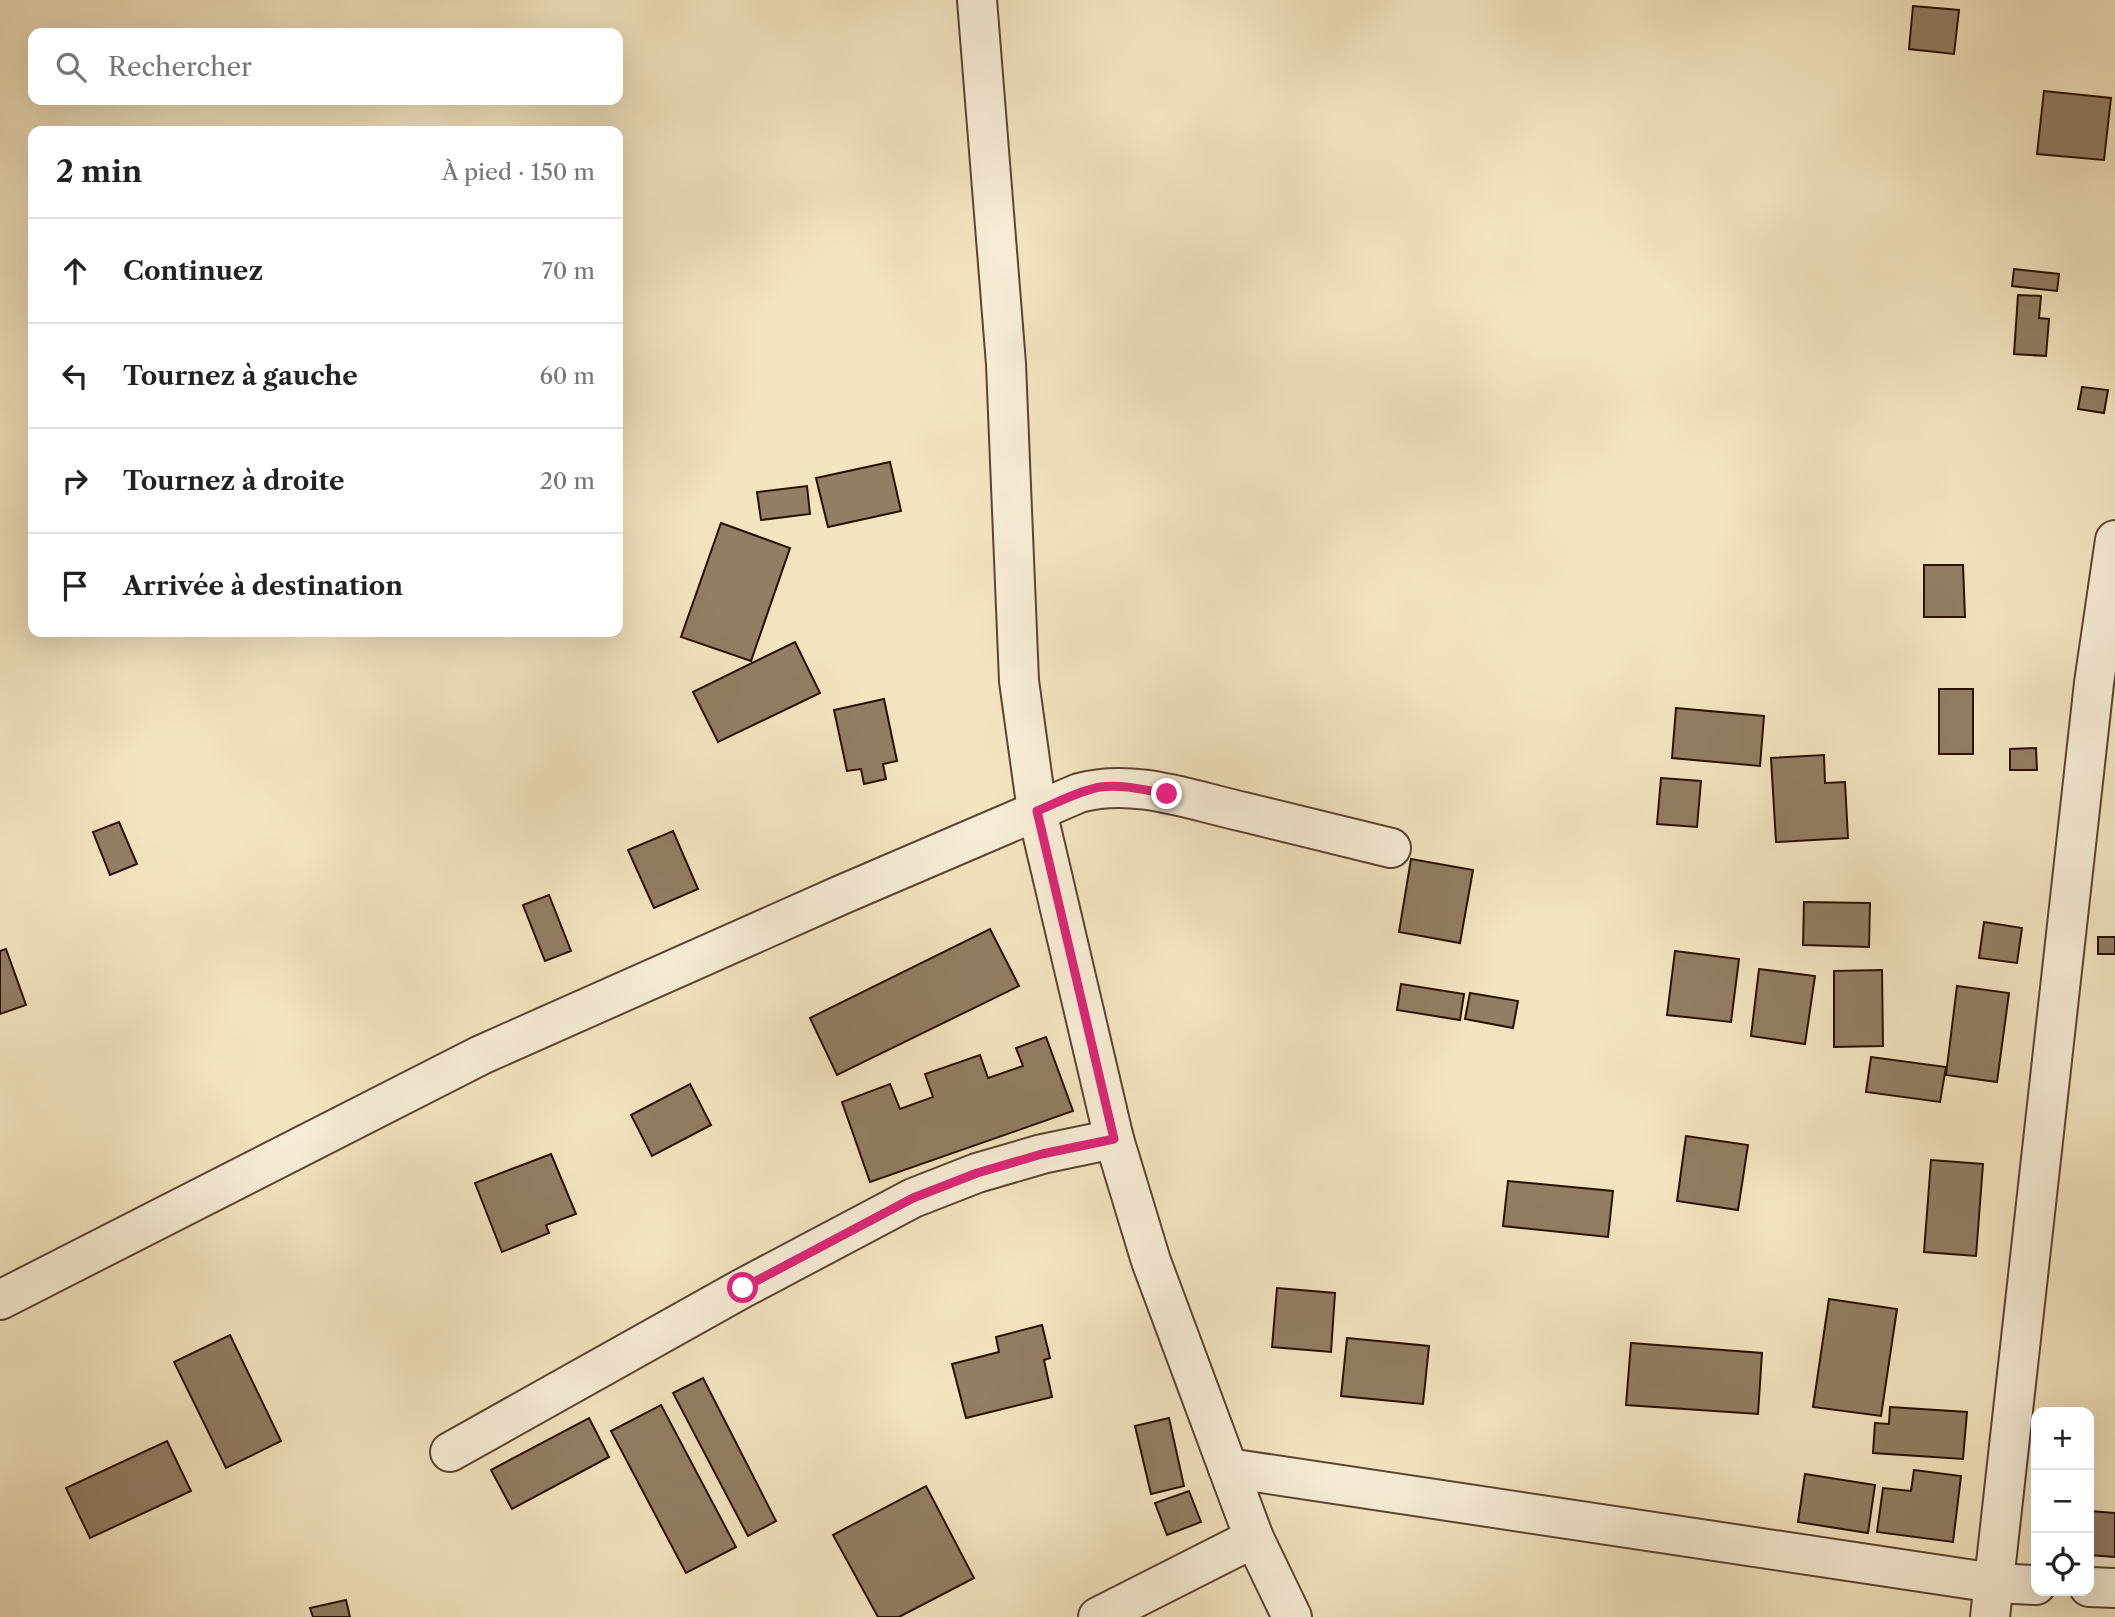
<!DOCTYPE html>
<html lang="fr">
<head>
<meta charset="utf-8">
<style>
  :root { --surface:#fff; --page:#f2f2f2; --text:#222; --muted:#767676; --line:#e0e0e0 }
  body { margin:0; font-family:"Libre Caslon Text",serif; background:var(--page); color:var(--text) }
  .controls { position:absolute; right:21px; bottom:21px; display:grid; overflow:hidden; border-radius:14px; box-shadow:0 7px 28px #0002 }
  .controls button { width:63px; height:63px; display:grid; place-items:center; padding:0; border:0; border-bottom:2px solid var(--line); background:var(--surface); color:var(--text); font:35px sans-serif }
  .stop { position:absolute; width:21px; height:21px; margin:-16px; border:5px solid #db2777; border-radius:50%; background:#fff }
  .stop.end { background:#db2777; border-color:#fff; box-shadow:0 2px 7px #0008 }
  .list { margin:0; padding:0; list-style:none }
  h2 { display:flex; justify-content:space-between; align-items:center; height:91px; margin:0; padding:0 28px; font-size:30px }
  h2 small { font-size:23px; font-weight:400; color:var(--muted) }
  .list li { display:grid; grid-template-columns:46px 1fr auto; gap:21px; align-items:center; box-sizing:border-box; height:105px; padding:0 28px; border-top:2px solid var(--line) }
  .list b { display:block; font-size:26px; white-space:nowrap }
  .list em { font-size:23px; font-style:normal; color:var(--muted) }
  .icon { flex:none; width:38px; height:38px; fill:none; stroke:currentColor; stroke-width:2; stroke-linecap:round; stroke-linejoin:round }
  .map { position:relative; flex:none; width:2115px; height:1617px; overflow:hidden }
  .search { position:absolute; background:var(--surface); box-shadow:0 7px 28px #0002; left:28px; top:28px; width:595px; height:77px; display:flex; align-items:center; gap:18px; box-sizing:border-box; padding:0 24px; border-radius:14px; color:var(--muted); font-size:26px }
  .panel { position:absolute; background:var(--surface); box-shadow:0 7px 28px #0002; left:28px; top:126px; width:595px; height:511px; border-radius:14px }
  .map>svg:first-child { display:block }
  .building { fill:#927e64; stroke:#290f00; stroke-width:2 }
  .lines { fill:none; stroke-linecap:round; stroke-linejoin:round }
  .minor-casing { stroke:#5c4430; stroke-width:42 }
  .tertiary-casing { stroke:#5c4430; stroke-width:42 }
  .minor { stroke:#f7edd6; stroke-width:38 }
  .tertiary { stroke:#f7edd6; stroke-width:38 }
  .route { stroke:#db2777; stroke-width:9 }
</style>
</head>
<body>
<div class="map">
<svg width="2115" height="1617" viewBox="0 0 2115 1617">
  <rect width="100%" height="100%" fill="#f3e4c0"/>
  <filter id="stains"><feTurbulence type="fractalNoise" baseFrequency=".00286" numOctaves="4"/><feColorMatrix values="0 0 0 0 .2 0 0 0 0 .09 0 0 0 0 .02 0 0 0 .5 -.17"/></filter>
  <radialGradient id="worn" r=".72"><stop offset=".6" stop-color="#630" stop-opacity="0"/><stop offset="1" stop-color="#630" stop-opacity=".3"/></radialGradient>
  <g class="building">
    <path d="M1913,6L1959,10L1954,54L1909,49Z"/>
    <path d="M2044,91L2111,98L2104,160L2037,154Z"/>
    <path d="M2014,269L2059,274L2057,291L2012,286Z"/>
    <path d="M2018,295L2041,296L2039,318L2049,319L2046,356L2014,354Z"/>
    <path d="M2082,387L2108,390L2104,413L2078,409Z"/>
    <path d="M890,462L901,511L828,527L816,478Z"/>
    <path d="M807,486L810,514L761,520L757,492Z"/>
    <path d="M721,523L790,548L751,661L681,637Z"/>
    <path d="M1924,565H1963L1965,617H1924Z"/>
    <path d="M795,642L820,693L718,742L693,692Z"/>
    <rect x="1939" y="689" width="34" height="65"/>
    <path d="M884,699L897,761L883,764L886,779L864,784L861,769L847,771L834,710Z"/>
    <path d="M1676,708L1764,716L1760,766L1672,758Z"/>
    <path d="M2036,748L2037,770H2010V749Z"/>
    <path d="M1824,755L1825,783L1845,782L1848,838L1776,842L1771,758Z"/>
    <path d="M1661,778L1701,781L1697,827L1657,824Z"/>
    <path d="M119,822L137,864L110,875L93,832Z"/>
    <path d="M673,831L698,889L654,908L628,850Z"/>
    <path d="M1411,859L1473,870L1460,943L1399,932Z"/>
    <path d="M549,895L571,951L545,961L523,905Z"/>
    <path d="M1804,902L1870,903L1869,947L1803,945Z"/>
    <path d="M1984,922L2022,928L2017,963L1979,958Z"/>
    <path d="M990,929L1019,986L837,1075L810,1018Z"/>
    <rect x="2098" y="937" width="17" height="17"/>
    <path d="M6,949L26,1005L0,1014V951Z"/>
    <path d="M1675,951L1739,959L1731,1022L1667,1015Z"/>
    <path d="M1759,969L1815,976L1805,1044L1751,1036Z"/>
    <path d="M1882,970L1883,1046L1834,1047V971Z"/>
    <path d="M1401,984L1464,994L1460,1020L1397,1010Z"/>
    <path d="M1957,986L2009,993L1997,1082L1946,1075Z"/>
    <path d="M1470,993L1518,1001L1513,1028L1465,1019Z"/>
    <path d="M1046,1037L1073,1111L870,1182L842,1102L890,1084L900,1109L933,1097L925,1074L980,1055L988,1078L1023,1066L1016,1048Z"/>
    <path d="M1871,1057L1946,1067L1940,1102L1866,1092Z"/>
    <path d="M690,1084L711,1125L652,1156L631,1115Z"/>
    <path d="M1686,1136L1748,1145L1738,1210L1677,1201Z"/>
    <path d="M551,1154L576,1214L546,1225L549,1233L502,1252L475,1183Z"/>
    <path d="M1931,1160L1983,1164L1976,1256L1924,1252Z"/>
    <path d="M1508,1181L1613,1191L1608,1237L1503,1226Z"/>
    <path d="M1277,1288L1335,1293L1331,1352L1272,1347Z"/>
    <path d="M1829,1299L1897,1309L1881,1416L1813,1407Z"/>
    <path d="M1042,1325L1050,1358L1044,1360L1052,1397L966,1418L952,1364L999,1352L996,1337Z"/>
    <path d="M230,1335L281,1441L226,1468L174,1362Z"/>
    <path d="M1347,1338L1429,1346L1423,1404L1341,1396Z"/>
    <path d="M1631,1343L1762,1353L1758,1414L1626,1405Z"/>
    <path d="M703,1378L776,1521L748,1536L673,1393Z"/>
    <path d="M661,1405L736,1547L686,1573L611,1431Z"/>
    <path d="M1890,1407L1967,1412L1963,1459L1873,1453L1875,1423L1889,1424Z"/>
    <path d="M589,1418L609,1457L512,1509L491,1470Z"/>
    <path d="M1169,1418L1184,1486L1151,1494L1135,1426Z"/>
    <path d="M167,1441L191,1491L90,1538L66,1488Z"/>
    <path d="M1914,1470L1961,1476L1953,1542L1877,1532L1883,1488L1911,1491Z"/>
    <path d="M1805,1474L1875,1485L1868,1533L1798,1522Z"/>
    <path d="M926,1486L974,1578L899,1617H878L833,1535Z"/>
    <path d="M1189,1491L1201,1522L1167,1535L1155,1503Z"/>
    <path d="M2089,1511L2115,1513V1557L2089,1555Z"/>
    <path d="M346,1600L350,1617H313L310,1608Z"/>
  </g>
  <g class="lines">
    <defs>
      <g id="minor">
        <path d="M977,0L1006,364L1019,681L1037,811L1114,1139L1151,1261L1254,1538L1292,1617"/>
        <path d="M0,1300L481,1055L841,895L1079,793C1134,778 1190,800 1244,812C1293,824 1342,836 1391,848"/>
        <path d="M450,1452L743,1288L913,1198L977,1173L1042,1154L1114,1139"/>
        <path d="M1228,1468L1994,1583L2036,1585"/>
        <path d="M2089,1587L2115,1588"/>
        <path d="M1098,1617L1254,1538"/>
      </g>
      <path id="tertiary" d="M1990,1617L2094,683L2115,540"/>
    </defs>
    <use href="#minor" class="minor-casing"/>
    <use href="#tertiary" class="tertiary-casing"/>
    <use href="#minor" class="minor"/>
    <use href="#tertiary" class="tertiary"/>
  </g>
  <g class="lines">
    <path class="route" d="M743,1288L913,1198L977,1173L1042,1154L1114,1139L1037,811C1057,803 1078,791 1100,787C1122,784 1145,790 1167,794"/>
  </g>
  <rect width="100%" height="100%" filter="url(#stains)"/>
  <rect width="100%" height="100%" fill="url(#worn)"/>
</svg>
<div class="controls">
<button>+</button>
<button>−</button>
<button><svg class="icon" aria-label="locate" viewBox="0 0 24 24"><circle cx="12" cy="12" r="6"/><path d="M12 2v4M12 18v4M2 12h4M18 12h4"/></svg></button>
</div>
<div class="stop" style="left:743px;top:1288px"></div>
<div class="stop end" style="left:1167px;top:794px"></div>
<div class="search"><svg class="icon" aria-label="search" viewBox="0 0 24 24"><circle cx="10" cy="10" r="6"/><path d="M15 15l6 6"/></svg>Rechercher</div>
<section class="panel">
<h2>2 min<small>À pied · 150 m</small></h2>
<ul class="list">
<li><svg class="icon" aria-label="ahead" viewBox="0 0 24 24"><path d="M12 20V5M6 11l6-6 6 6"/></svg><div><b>Continuez</b></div><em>70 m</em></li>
<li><svg class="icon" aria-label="left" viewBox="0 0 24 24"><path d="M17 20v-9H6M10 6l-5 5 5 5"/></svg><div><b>Tournez à gauche</b></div><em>60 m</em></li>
<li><svg class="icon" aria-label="right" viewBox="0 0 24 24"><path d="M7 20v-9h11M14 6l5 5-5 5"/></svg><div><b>Tournez à droite</b></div><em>20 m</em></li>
<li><svg class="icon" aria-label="arrive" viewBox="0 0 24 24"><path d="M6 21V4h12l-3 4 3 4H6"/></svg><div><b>Arrivée à destination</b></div></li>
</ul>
</section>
</div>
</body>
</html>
